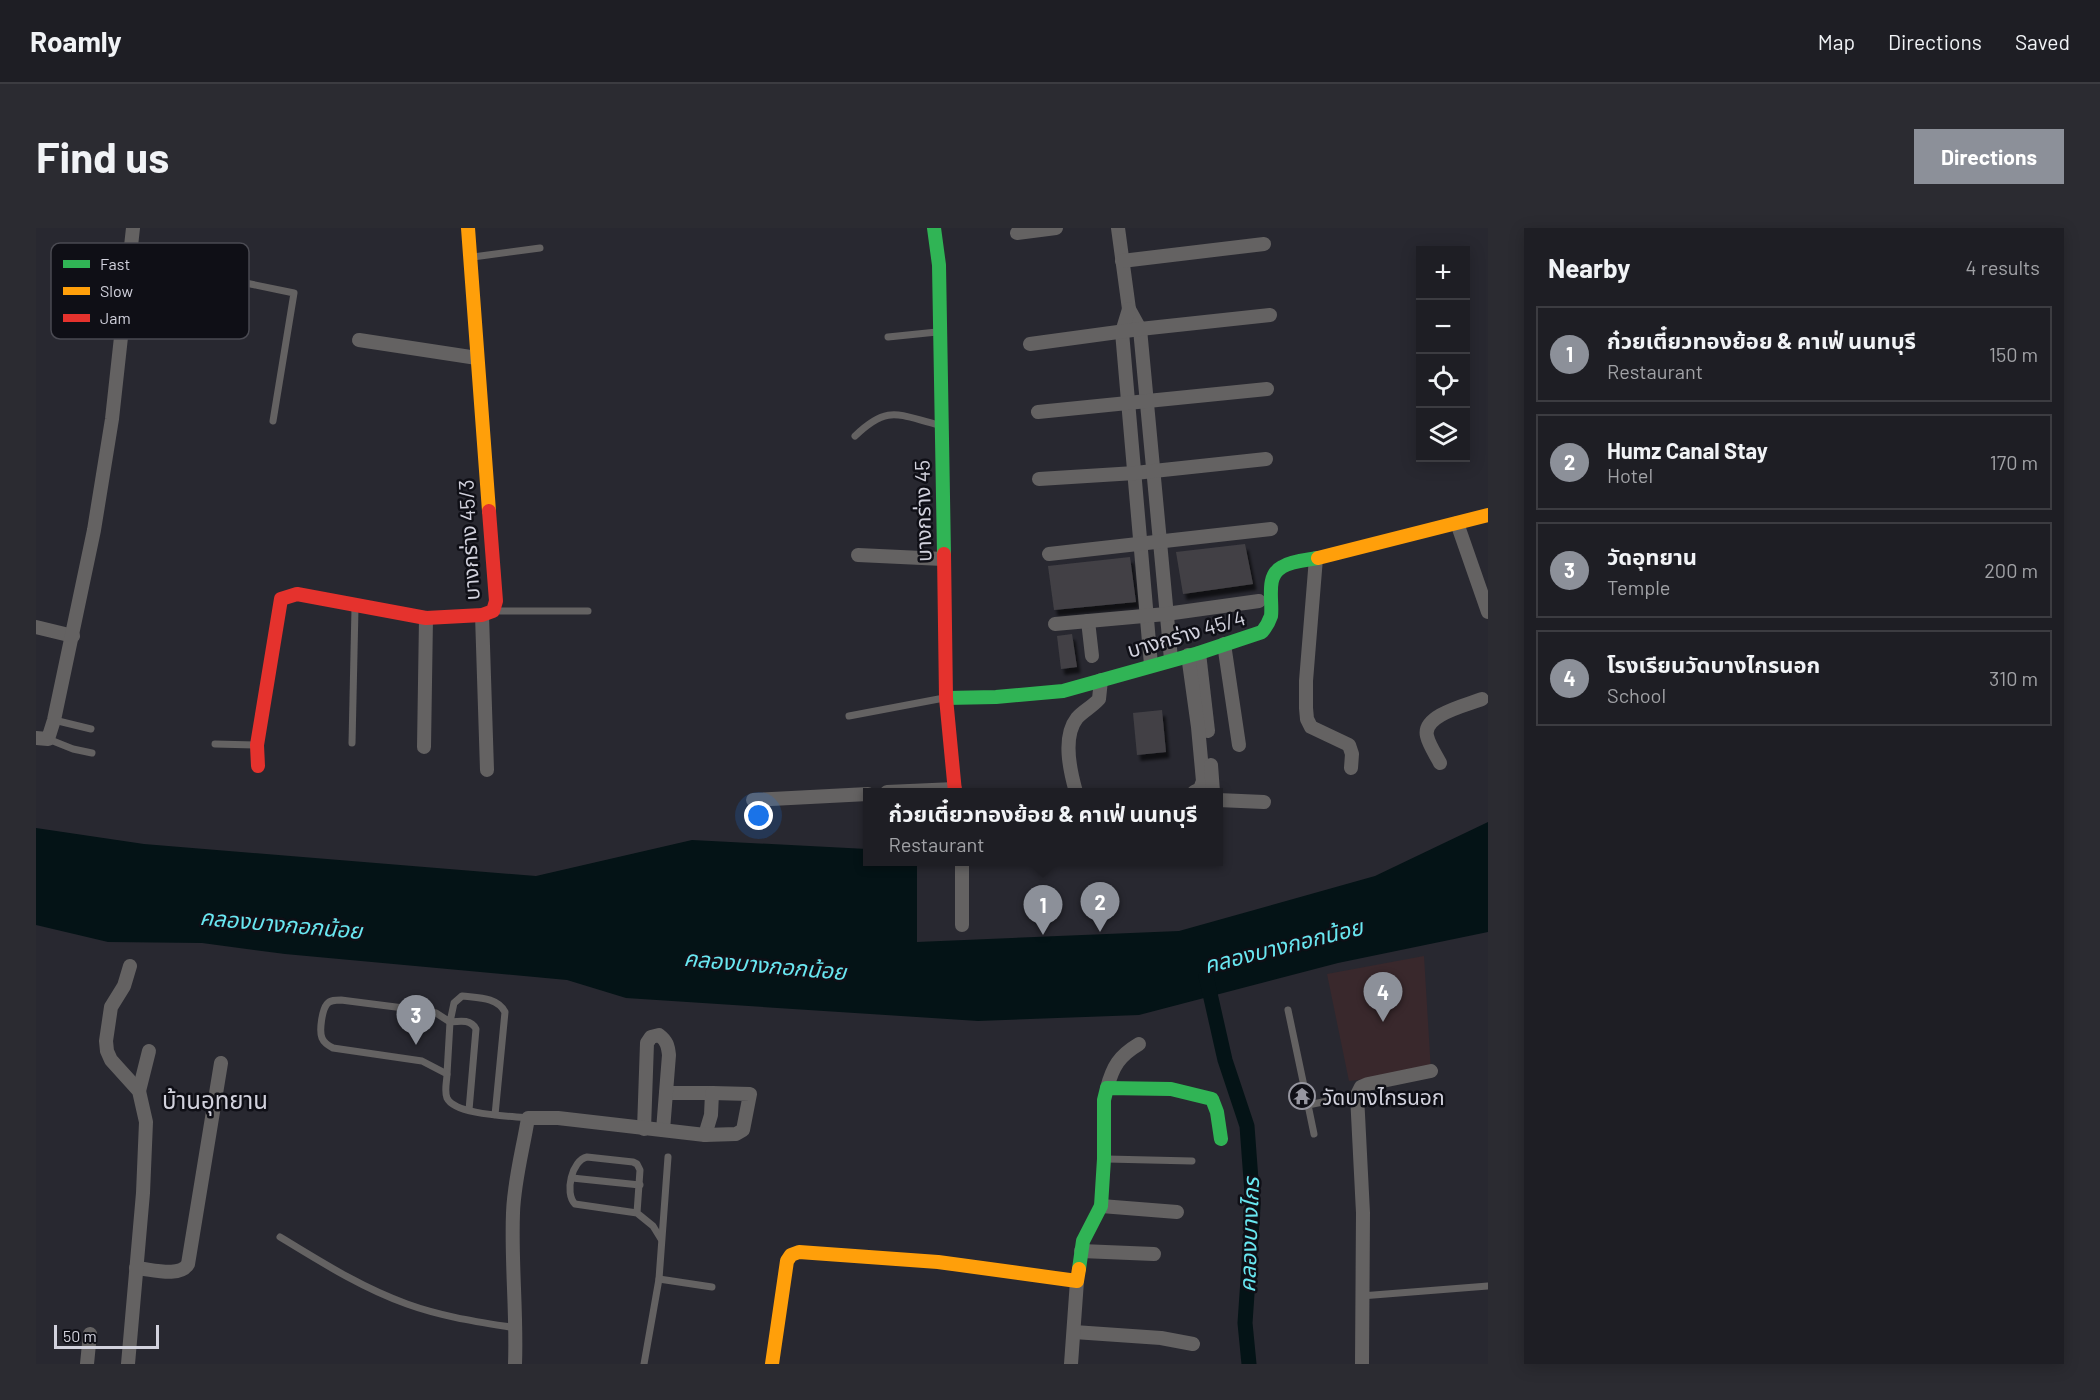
<!DOCTYPE html>
<html lang="en">
<head>
<meta charset="utf-8">
<style>
  :root { --surface:#1e1e24; --page:#2b2b31; --text:#f1f3f6; --muted:#a1a2a6; --line:#3c3c41; --accent:#8c9099 }
  body { margin:0; font-family:Barlow,"Noto Sans Thai",sans-serif; background:var(--page); color:var(--text) }
  .controls { position:absolute; right:18px; top:18px; display:grid; overflow:hidden; border-radius:0px; box-shadow:0 3px 15px #0003 }
  .controls button { width:54px; height:54px; display:grid; place-items:center; padding:0; border:0; border-bottom:2px solid var(--line); background:var(--surface); color:var(--text); font:30px sans-serif }
  .scale { position:absolute; left:18px; bottom:15px; width:105px; box-sizing:border-box; padding-left:6px; border:3px solid #d2d2dd; border-top:0; font-size:16px; line-height:21px; white-space:nowrap; color:#d2d2dd; -webkit-text-stroke:4px #0f0f16; paint-order:stroke }
  .you { position:absolute; left:723px; top:588px; width:21px; height:21px; margin:-15px; border:4px solid #fff; border-radius:50%; background:#1a73e8; box-shadow:0 0 0 9px #1a73e833 }
  .badge { display:grid; place-items:center; width:39px; height:39px; border-radius:50%; background:var(--accent); color:#fff; font-size:20px; font-weight:700 }
  .pin { position:absolute; translate:-50% -50px; filter:drop-shadow(0 2px 3px #0008) }
  .pin::after { content:''; position:absolute; top:32px; width:21px; height:18px; background:inherit; clip-path:polygon(0 0,100% 0,50% 100%) }
  .popup { position:absolute; left:827px; top:560px; width:360px; height:78px; box-sizing:border-box; display:grid; place-content:center; border-radius:0px; background:var(--surface); filter:drop-shadow(0 2px 4px #0005); font-size:20px; white-space:nowrap; color:var(--muted) }
  .popup b { font-size:22px; color:var(--text) }
  .popup::after { content:''; position:absolute; left:50%; top:100%; margin-left:-12px; border:12px solid transparent; border-top-color:var(--surface) }
  .list { margin:0; padding:0; list-style:none }
  h2 { display:flex; justify-content:space-between; align-items:center; height:78px; margin:0; padding:0 24px; font-size:26px }
  h2 small { font-size:20px; font-weight:400; color:var(--muted) }
  .list li { display:grid; grid-template-columns:39px 1fr auto; gap:18px; align-items:center; box-sizing:border-box; height:96px; margin:0 12px 12px; padding:0 12px; border:2px solid var(--line); border-radius:0px }
  .list b { display:block; font-size:22px; white-space:nowrap }
  .list p { margin:0; font-size:20px; white-space:nowrap; color:var(--muted) }
  .list em { font-size:20px; font-style:normal; color:var(--muted) }
  .icon { flex:none; width:33px; height:33px; fill:none; stroke:currentColor; stroke-width:2; stroke-linecap:round; stroke-linejoin:round }
  .map { position:relative; flex:none; width:1452px; height:1136px; overflow:hidden; border-radius:0px }
  header { display:flex; align-items:center; gap:36px; box-sizing:border-box; height:84px; padding:0 30px; background:var(--surface); border-bottom:2px solid var(--line) }
  header strong { font-size:28px }
  nav { display:flex; gap:33px; margin-inline-start:auto; font-size:21px }
  .intro { display:flex; align-items:center; justify-content:space-between; box-sizing:border-box; height:144px; padding:0 36px }
  h1 { margin:0; font-size:42px }
  .button { padding:15px 27px; border-radius:0px; background:var(--accent); color:#fff; font-size:21px; font-weight:700 }
  main { display:flex; gap:36px; padding:0 36px }
  aside { flex:1; background:var(--surface); border-radius:0px; box-shadow:0 3px 15px #0003 }
  .map>svg:first-child { display:block }
  .education { fill:#39282c }
  .water { fill:#041316 }
  .lines { fill:none; stroke-linecap:round; stroke-linejoin:round }
  .canal { stroke:#041316; stroke-width:15 }
  .building { fill:#424045; filter:url(#shadow) }
  .lane { stroke:#646262; stroke-width:7 }
  .street { stroke:#646262; stroke-width:14 }
  .fast { stroke:#30b455; stroke-width:14 }
  .slow { stroke:#ff9f0a; stroke-width:14 }
  .jam { stroke:#e5322d; stroke-width:14 }
  .labels { text-anchor:middle; dominant-baseline:central; stroke-width:5; stroke-linejoin:round; paint-order:stroke }
  .street-label { font-size:21px; fill:#d2d2dd; stroke:#0f0f16 }
  .poi-label { font-size:21px; fill:#d2d2dd; stroke:#0f0f16; text-anchor:start }
  .water-label { font-size:22px; font-style:italic; fill:#69e7f1; stroke:#0f0f16 }
  .quarter-label { font-size:24px; fill:#d2d2dd; stroke:#0f0f16 }
  .key { fill:#0f0f16; stroke:#4a4a52; stroke-width:1.5 }
  .key-label { font-size:16px; fill:#d2d2dd }
</style>
</head>
<body>
<header>
<strong>Roamly</strong>
<nav><a>Map</a><a>Directions</a><a>Saved</a></nav>
</header>
<div class="intro"><h1>Find us</h1><a class="button">Directions</a></div>
<main>
<div class="map">
<svg width="1452" height="1136" viewBox="0 0 1452 1136">
  <defs>
    <filter id="shadow"><feDropShadow dx="3.5" dy="6" stdDeviation="1.5" flood-color="#0009"/></filter>
  </defs>
  <rect width="100%" height="100%" fill="#282830"/>
  <path class="education" d="M1388,728L1395,843L1313,853L1291,746Z"/>
  <path class="water" d="M1452,594V704L1302,735L1103,787L942,793L590,770L531,752L249,726L166,715L72,714L0,697V600L108,616L500,648L656,612L831,621L832,634H881V714L1143,703L1339,648Z"/>
  <g class="lines">
    <path class="canal" d="M1170,748L1189,832L1211,898L1217,979L1209,1095L1213,1136"/>
  </g>
  <g class="building">
    <path d="M1209,316L1217,356L1147,366L1140,324Z"/>
    <path d="M1094,329L1100,374L1018,382L1012,338Z"/>
    <path d="M1036,406L1041,439L1025,441L1021,408Z"/>
    <path d="M1126,482L1130,524L1101,527L1097,485Z"/>
  </g>
  <g class="lines">
    <g class="lane">
      <path d="M437,29L504,20"/>
      <path d="M93,31L258,65L237,193"/>
      <path d="M852,109L901,104"/>
      <path d="M819,208C852,176 862,187 903,197"/>
      <path d="M458,383H552"/>
      <path d="M813,488L908,470"/>
      <path d="M18,492L55,501"/>
      <path d="M12,511L37,521L56,525"/>
      <path d="M316,515L319,380"/>
      <path d="M179,516L219,517"/>
      <path d="M1252,782L1272,877L1321,867"/>
      <path d="M411,846L414,794C424,793 435,791 440,801L433,882"/>
      <path d="M1272,877L1278,906"/>
      <path d="M459,887L469,784C461,769 442,770 426,768L418,775L414,794L400,785L391,783L305,772C300,772 294,772 291,776C286,782 283,803 286,810C288,815 293,818 297,820L386,833L411,846C411,853 408,863 411,870C419,887 474,888 492,890"/>
      <path d="M1071,931L1156,933"/>
      <path d="M536,950L604,957"/>
      <path d="M601,985L604,942L601,936L597,934L551,929C536,932 528,965 539,976L601,985L617,998L625,1011"/>
      <path d="M244,1009C285,1034 326,1060 371,1076C407,1089 443,1094 480,1100"/>
      <path d="M623,1051L676,1059"/>
      <path d="M1325,1068L1452,1058"/>
      <path d="M608,1136L623,1051L632,929"/>
    </g>
    <g class="street">
      <path d="M1082,0L1093,81L1104,101L1135,431"/>
      <path d="M981,5L1020,0"/>
      <path d="M1086,33L1228,16"/>
      <path d="M1093,81L1086,104L1115,437"/>
      <path d="M323,112L441,130"/>
      <path d="M994,116L1104,101L1234,87"/>
      <path d="M1002,184L1231,161"/>
      <path d="M1003,251L1099,245L1230,231"/>
      <path d="M1421,295L1452,384"/>
      <path d="M1013,326L1235,301"/>
      <path d="M822,327L907,331"/>
      <path d="M1280,330L1270,453V480L1271,491L1275,499L1313,517L1316,526L1315,540"/>
      <path d="M446,387L451,542"/>
      <path d="M1052,393L1056,428"/>
      <path d="M1019,396L1130,386L1223,373"/>
      <path d="M0,399L37,408"/>
      <path d="M1188,416L1203,517"/>
      <path d="M1163,425L1172,503"/>
      <path d="M1152,427L1162,499L1167,553L1164,561L1158,564"/>
      <path d="M0,510L12,511L18,492L58,302L76,191L97,0"/>
      <path d="M388,519L390,390"/>
      <path d="M1404,535C1400,527 1393,517 1391,508C1386,487 1431,477 1446,471"/>
      <path d="M1175,537L1177,564"/>
      <path d="M851,564L919,561"/>
      <path d="M1040,564C1034,543 1026,509 1041,490C1047,483 1056,479 1063,471L1065,452"/>
      <path d="M717,572L832,566"/>
      <path d="M1182,572L1228,574"/>
      <path d="M926,634V697"/>
      <path d="M1071,860C1077,838 1083,828 1103,816"/>
      <path d="M103,863L113,823"/>
      <path d="M630,865H676L675,887L669,907"/>
      <path d="M608,901L611,815L615,809L623,807C631,813 632,818 633,827L627,902"/>
      <path d="M1065,978L1141,984"/>
      <path d="M1045,1023L1118,1026"/>
      <path d="M100,1040C115,1041 144,1050 152,1036L185,835"/>
      <path d="M1038,1104L1125,1110L1157,1116"/>
      <path d="M51,1136L54,1106"/>
      <path d="M92,1136L107,965L110,894L103,863L75,832L71,823L70,813L75,779L88,758L94,738"/>
      <path d="M479,1136C481,1086 475,1035 477,985C478,953 487,921 492,890H522L669,907L700,906L707,902L714,866L676,865"/>
      <path d="M1035,1136L1041,1053"/>
      <path d="M1326,1136L1327,985L1321,867L1325,859L1332,856L1395,843"/>
    </g>
    <g class="fast">
      <path d="M898,0L903,37L908,326"/>
      <path d="M910,470L960,469L1027,463L1163,425L1226,404C1230,399 1233,394 1235,388C1237,373 1229,348 1246,339C1255,333 1271,332 1282,330"/>
      <path d="M1043,1041L1047,1013L1065,978L1068,931V872L1071,860L1135,861L1176,871L1181,884L1185,911"/>
    </g>
    <g class="slow">
      <path d="M432,0L453,283"/>
      <path d="M1282,330L1452,287"/>
      <path d="M736,1136L751,1033L755,1027L763,1024L902,1034L1041,1053L1043,1041"/>
    </g>
    <g class="jam">
      <path d="M908,326L910,470L919,564"/>
      <path d="M222,538L221,517L245,371L261,366L390,390L446,387L457,383L460,373L453,283"/>
    </g>
  </g>
  <defs>
    <symbol id="temple-ring" viewBox="-11 -11 22 22"><circle r="9.5" fill="#0f0f16" stroke="#9696a0" stroke-width="1.5"/><path d="M0-6L5-2H3V0L6.5 2.5H4V6H1.5V3h-3V6H-4V2.5H-6.5L-3 0V-2H-5Z" fill="#9696a0"/></symbol>
  </defs>
  <g fill-rule="evenodd">
    <use href="#temple-ring" x="1251" y="853" width="30" height="30"/>
  </g>
  <g class="labels">
    <g class="street-label">
      <text transform="translate(886 283) rotate(-91)">บางกร่าง 45</text>
      <text transform="translate(432 312) rotate(-93)">บางกร่าง 45/3</text>
      <text transform="translate(1150 405) rotate(-16)">บางกร่าง 45/4</text>
    </g>
    <g class="poi-label">
      <text x="1286" y="868">วัดบางไกรนอก</text>
    </g>
    <g class="water-label">
      <text transform="translate(245 695) rotate(5)">คลองบางกอกน้อย</text>
      <text transform="translate(1247 717) rotate(-14)">คลองบางกอกน้อย</text>
      <text transform="translate(729 736) rotate(5)">คลองบางกอกน้อย</text>
      <text transform="translate(1212 1007) rotate(-88)">คลองบางไกร</text>
    </g>
    <g class="quarter-label">
      <text x="179" y="871">บ้านอุทยาน</text>
    </g>
  </g>
  <rect x="15" y="15" width="198" height="96" rx="9" class="key"/>
  <rect x="27" y="32" width="27" height="8" fill="#30b455"/>
  <rect x="27" y="59" width="27" height="8" fill="#ff9f0a"/>
  <rect x="27" y="86" width="27" height="8" fill="#e5322d"/>
  <g class="key-label">
    <text x="64" y="42">Fast</text>
    <text x="64" y="69">Slow</text>
    <text x="64" y="96">Jam</text>
  </g>
</svg>
<div class="controls">
<button>+</button>
<button>−</button>
<button><svg class="icon" aria-label="locate" viewBox="0 0 24 24"><circle cx="12" cy="12" r="6"/><path d="M12 2v4M12 18v4M2 12h4M18 12h4"/></svg></button>
<button><svg class="icon" aria-label="layers" viewBox="0 0 24 24"><path d="M12 4l9 5-9 5-9-5zM3 14l9 5 9-5"/></svg></button>
</div>
<div class="scale">50 m</div>
<div class="you"></div>
<div class="pin badge" style="left:1007px;top:707px">1</div>
<div class="popup"><b>ก๋วยเตี๋ยวทองย้อย &amp; คาเฟ่ นนทบุรี</b>Restaurant</div>
<div class="pin badge" style="left:1064px;top:704px">2</div>
<div class="pin badge" style="left:380px;top:817px">3</div>
<div class="pin badge" style="left:1347px;top:794px">4</div>
</div>
<aside>
<h2>Nearby<small>4 results</small></h2>
<ul class="list">
<li><span class="badge">1</span><div><b>ก๋วยเตี๋ยวทองย้อย &amp; คาเฟ่ นนทบุรี</b><p>Restaurant</p></div><em>150 m</em></li>
<li><span class="badge">2</span><div><b>Humz Canal Stay</b><p>Hotel</p></div><em>170 m</em></li>
<li><span class="badge">3</span><div><b>วัดอุทยาน</b><p>Temple</p></div><em>200 m</em></li>
<li><span class="badge">4</span><div><b>โรงเรียนวัดบางไกรนอก</b><p>School</p></div><em>310 m</em></li>
</ul>
</aside>
</main>
</body>
</html>
